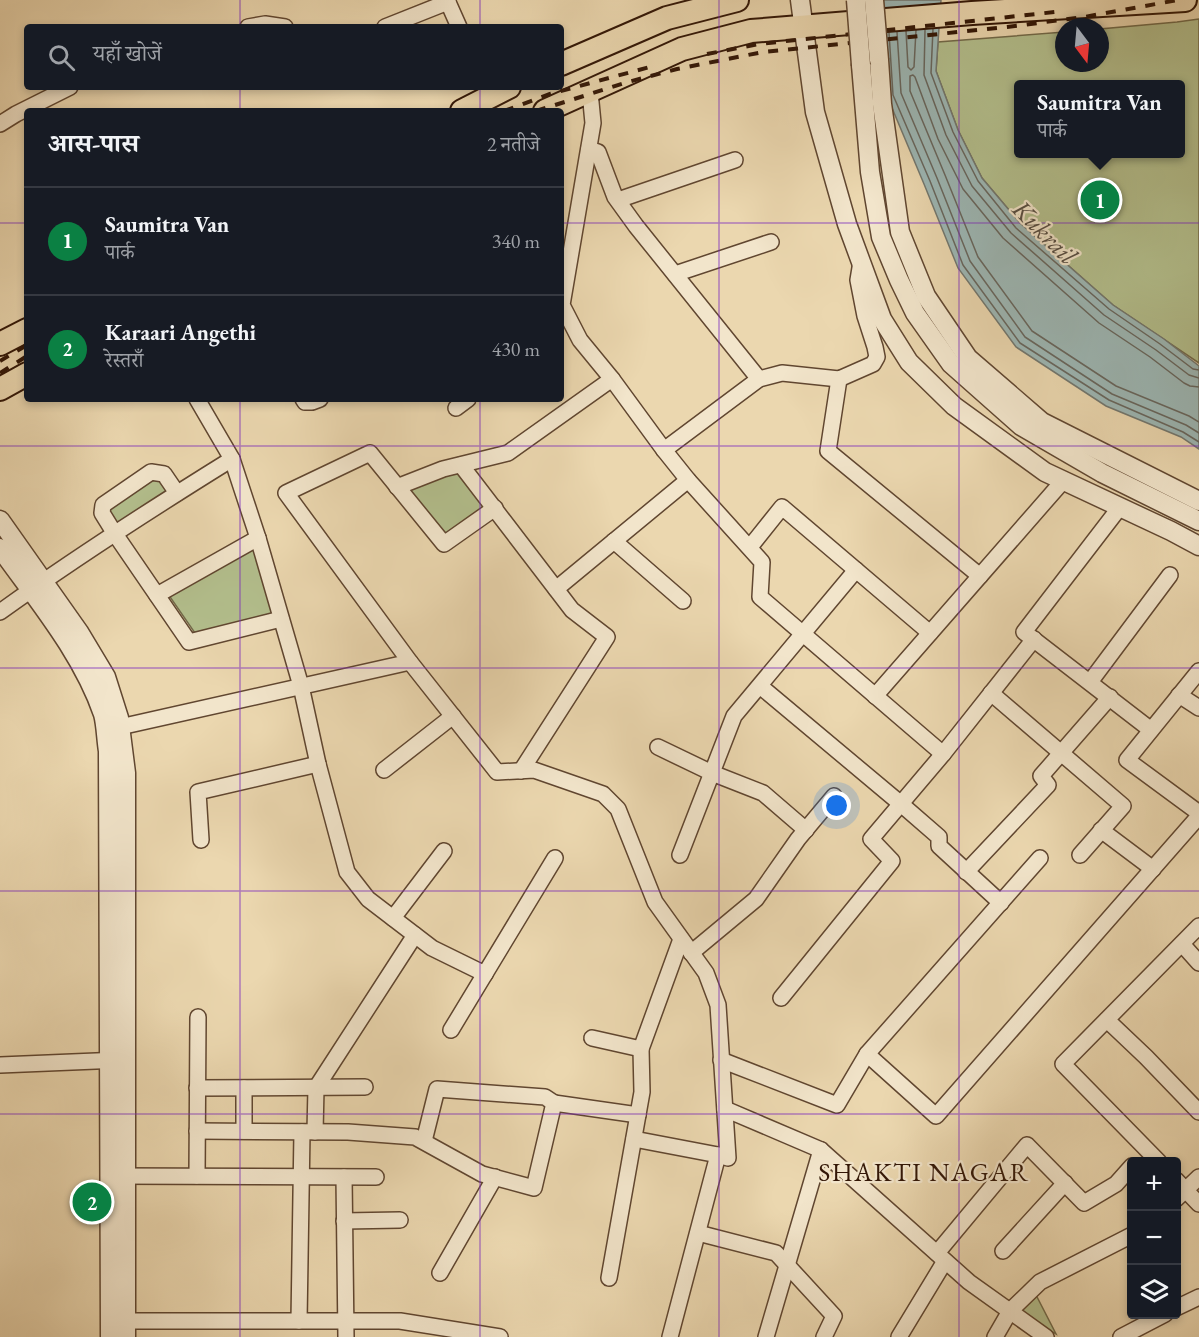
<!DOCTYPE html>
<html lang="hi">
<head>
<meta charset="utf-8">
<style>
  :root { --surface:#171b24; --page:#242831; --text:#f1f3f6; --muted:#9ea1a6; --line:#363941; --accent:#0b8043 }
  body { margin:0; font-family:"EB Garamond","Noto Serif Devanagari",serif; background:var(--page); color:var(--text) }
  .controls { position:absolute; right:18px; bottom:18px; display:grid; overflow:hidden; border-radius:6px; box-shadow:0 3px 9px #0003 }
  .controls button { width:54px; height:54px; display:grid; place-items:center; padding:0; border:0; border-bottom:2px solid var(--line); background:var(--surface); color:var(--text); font:30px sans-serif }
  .compass { position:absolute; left:1055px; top:18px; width:54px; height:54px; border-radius:50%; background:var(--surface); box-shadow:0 3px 9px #0003; rotate:164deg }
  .you { position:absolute; left:837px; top:806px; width:21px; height:21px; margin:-15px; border:4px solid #fff; border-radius:50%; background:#1a73e8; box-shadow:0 0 0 9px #1a73e833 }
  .badge { display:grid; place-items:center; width:39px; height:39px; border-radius:50%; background:var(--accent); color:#fff; font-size:20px; font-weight:700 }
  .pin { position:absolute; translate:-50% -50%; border:3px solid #fff; box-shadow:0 2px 6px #0006 }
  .popup { position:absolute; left:1014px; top:80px; width:171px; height:78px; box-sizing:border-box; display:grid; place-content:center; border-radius:6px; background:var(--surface); filter:drop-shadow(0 2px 4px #0005); font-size:20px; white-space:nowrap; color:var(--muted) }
  .popup b { font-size:22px; color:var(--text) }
  .popup::after { content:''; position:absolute; left:50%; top:100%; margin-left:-12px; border:12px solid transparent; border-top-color:var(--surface) }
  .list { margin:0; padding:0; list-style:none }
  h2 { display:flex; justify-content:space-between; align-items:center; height:78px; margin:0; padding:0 24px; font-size:26px }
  h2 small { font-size:20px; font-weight:400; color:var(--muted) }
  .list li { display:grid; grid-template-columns:39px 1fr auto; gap:18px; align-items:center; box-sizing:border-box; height:108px; padding:0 24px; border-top:2px solid var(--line) }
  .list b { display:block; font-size:22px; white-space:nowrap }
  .list p { margin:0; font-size:20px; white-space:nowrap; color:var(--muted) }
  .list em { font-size:20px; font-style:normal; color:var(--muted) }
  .icon { flex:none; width:33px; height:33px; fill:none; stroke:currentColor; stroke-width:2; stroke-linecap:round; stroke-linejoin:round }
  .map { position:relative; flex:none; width:1199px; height:1337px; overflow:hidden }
  .search { position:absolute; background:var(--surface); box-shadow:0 3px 9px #0003; left:24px; top:24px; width:540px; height:66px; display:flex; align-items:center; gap:15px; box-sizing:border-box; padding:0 21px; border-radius:6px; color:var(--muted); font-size:22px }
  .panel { position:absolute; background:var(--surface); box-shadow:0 3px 9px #0003; left:24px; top:108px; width:540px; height:294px; border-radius:6px }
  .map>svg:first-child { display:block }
  .green { fill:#b3bf8d; stroke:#726a4a; stroke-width:1.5; fill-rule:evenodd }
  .water { fill:#9cb7b5; stroke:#72776f; stroke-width:1.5 }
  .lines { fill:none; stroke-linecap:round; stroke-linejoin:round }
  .shore { stroke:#67665e; stroke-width:1.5 }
  .minor-casing { stroke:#604630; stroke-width:18 }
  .tertiary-casing { stroke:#604630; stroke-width:21 }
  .primary-casing { stroke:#321606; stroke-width:26 }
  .minor { stroke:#f2e5cb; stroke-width:15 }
  .tertiary { stroke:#f2e5cb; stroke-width:18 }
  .primary { stroke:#ebd7af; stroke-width:22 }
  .rail { stroke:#321606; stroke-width:4; stroke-dasharray:10 10; stroke-linecap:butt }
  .tertiary-bridge-casing { stroke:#604630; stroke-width:21; stroke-linecap:butt }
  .tertiary-bridge { stroke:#f2e5cb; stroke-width:18 }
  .grid { fill:none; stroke:#7b2cbf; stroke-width:1.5; stroke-opacity:0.55 }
  .labels { text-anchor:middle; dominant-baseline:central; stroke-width:4.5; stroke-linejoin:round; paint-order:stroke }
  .water-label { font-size:26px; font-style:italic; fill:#574e43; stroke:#f2e5cb }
  .neighbourhood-label { font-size:26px; letter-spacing:1.5px; fill:#321606; stroke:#f2e5cb }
</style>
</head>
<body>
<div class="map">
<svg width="1199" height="1337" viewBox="0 0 1199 1337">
  <rect width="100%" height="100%" fill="#ebd7af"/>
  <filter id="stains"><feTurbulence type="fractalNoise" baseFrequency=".00333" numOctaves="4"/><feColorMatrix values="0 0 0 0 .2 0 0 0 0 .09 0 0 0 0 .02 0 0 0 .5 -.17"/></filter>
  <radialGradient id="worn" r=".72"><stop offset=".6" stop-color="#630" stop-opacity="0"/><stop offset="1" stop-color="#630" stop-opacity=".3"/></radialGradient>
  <g class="green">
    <path d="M1199,19V363L1113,305L1020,223L982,178L958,130L936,71L938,42L1064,32V63H1100V29L1177,22ZM1019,85H1181V154H1019Z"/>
    <path d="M459,469L489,508L445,540L405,488Z"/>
    <path d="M159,476L171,493L119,526L108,509Z"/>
    <path d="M255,545L276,617L197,636L168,594Z"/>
    <path d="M1034,1291L1056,1334L1016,1312Z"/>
  </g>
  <path class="water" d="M881,0H941L936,71L958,130L982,178L1020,223L1113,305L1164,339L1199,366V449L1181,437L1106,406L1016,347L958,268L924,184L887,96Z"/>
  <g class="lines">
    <g class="shore">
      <path d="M933,29L931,73L953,132L978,181L1016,228L1109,309L1160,344L1193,369L1199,370"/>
      <path d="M925,30L924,75L946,135L972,186L1011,233L1104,315L1156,350L1189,375L1199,378"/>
      <path d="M906,31L908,67L911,70L914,67L916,30"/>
      <path d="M897,32L901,93L937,178L970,261L1025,337L1112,394L1186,425L1199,433"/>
      <path d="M889,33L893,95L930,181L963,265L1020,343L1109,400L1183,432L1199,442"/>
      <path d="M1199,387L1190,386L1184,383L1150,357L1099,323L1003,238L963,189L938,139L915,77L913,75L910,76V91L945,175L978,257L1032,331L1116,386L1189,416L1199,422"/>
    </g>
    <defs>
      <g id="minor">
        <path d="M447,0L459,27"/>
        <path d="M248,27L265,24L285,27"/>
        <path d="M385,27L448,2"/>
        <path d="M590,92L593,123L562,305L580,340L612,379L664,450L688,480L762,562L760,597L943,754"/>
        <path d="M0,124L16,114L70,87"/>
        <path d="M589,149L598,152L615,197L636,226L759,379"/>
        <path d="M618,200L735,160"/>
        <path d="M675,274L771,242"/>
        <path d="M839,379L828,451L980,576"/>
        <path d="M197,399L232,459L258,538L301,686L318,764L347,872L368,899L432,948L485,974"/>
        <path d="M303,399L305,402H312L320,399"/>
        <path d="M456,408L468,399"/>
        <path d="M664,450L759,379L782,373L839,379L873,364L877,357L875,347L865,316L858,280L861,262"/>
        <path d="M461,465L572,610L607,637L521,771"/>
        <path d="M397,487L443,469L508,453L612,379"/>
        <path d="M177,493L164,474L151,472L103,505L102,513L115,534L189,642L281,619"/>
        <path d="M1120,507L1024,632L1151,730"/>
        <path d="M495,508L444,544L370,453L286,493L410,662L497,772L534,770L603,794L618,809L655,902L706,973L718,1005L728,1158L718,1155L670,1337"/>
        <path d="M614,541L683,601"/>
        <path d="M750,547L782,507L930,633"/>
        <path d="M556,589L688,480"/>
        <path d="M157,595L258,538"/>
        <path d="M0,612C75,558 153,508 232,459"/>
        <path d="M1199,671L1127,760L1199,813"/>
        <path d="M1090,682L1170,575"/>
        <path d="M760,686L901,804L939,837V846L1001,903"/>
        <path d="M991,693L1123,806L1080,855"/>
        <path d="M1179,695L1199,708"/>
        <path d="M875,696L1063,481"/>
        <path d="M111,729L410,662"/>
        <path d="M658,747L712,773L763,793L806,830"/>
        <path d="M384,770L453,716"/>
        <path d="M1101,830L1153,869"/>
        <path d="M201,840L198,792L318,764"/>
        <path d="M680,855L734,716L856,570"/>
        <path d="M966,872L1048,785L1041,776L1110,697"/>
        <path d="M393,918L444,851"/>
        <path d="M1182,944L1199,963"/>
        <path d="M691,953L756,899L798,839L834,796"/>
        <path d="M781,998L892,861L871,839L943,754L1034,639"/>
        <path d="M1107,1020L1146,1057L1199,1112"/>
        <path d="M451,1030L555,858"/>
        <path d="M592,1038L641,1049"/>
        <path d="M867,1054L936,1116L1199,816"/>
        <path d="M721,1060L837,1105L867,1054L1040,858"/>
        <path d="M0,1065L120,1060"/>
        <path d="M197,1088L365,1087"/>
        <path d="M244,1088V1131"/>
        <path d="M725,1109L821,1150L969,1282L1046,1337"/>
        <path d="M197,1131L348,1132L415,1137L482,1174L534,1188L554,1103L638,1115"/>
        <path d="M315,1132L316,1088L415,935"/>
        <path d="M634,1139L718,1155"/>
        <path d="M424,1141L437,1089L545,1097L554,1103"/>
        <path d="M1159,1162L1063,1064L1199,926"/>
        <path d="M115,1176L376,1177"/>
        <path d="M197,1176L198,1017"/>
        <path d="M344,1177L346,1337"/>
        <path d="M1176,1180L1199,1204"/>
        <path d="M1176,1199L1199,1177"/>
        <path d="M344,1221L400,1220"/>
        <path d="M698,1233L776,1253L834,1316L824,1337"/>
        <path d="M1003,1251L1065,1183"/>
        <path d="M937,1253L1027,1145L1084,1203L1116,1184L1132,1166"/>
        <path d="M440,1273L495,1177"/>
        <path d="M609,1278L642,1092L641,1049L681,939"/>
        <path d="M1176,1308L1199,1297"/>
        <path d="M116,1321H400L500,1337"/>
        <path d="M299,1321L302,1132"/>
        <path d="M766,1337L821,1150"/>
        <path d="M899,1337L945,1261"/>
        <path d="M995,1337L1010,1311L1040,1282L1132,1235"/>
        <path d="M1121,1337L1165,1314"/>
      </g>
      <g id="tertiary">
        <path d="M800,0L815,112L847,224L882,319L909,362L954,406L1045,472L1171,531L1199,546"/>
        <path d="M879,60L882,104L900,232L926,296L968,358L1042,422L1199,501"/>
        <path d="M861,65L870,172L881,237L899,280L915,313L951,364L1021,426L1102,473L1199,521"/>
        <path d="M0,520L79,632L106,677L119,718L126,773V1337"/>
        <path d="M0,548C37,600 82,653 103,714C106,725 106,739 108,751L110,1337"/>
      </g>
      <g id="primary">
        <path d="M561,64L667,18L737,0"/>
        <path d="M462,111L509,87"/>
        <path d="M545,111L682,49L751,31L972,13L1185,0"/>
        <path d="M0,344L27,330"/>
        <path d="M0,389L27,374"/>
      </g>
    </defs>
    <use href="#minor" class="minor-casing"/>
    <use href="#tertiary" class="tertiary-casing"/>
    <use href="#primary" class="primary-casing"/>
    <use href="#minor" class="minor"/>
    <use href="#tertiary" class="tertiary"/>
    <use href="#primary" class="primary"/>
    <g class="rail">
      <path d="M707,54L759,44L1064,11"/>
      <path d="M504,111L550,94L657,65"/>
      <path d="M536,111L628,82L677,69L763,52L1007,27L1084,17L1178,0"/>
      <path d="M0,361L27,345"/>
      <path d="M0,373L27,356"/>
    </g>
    <defs>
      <g id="tertiary-bridge">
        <path d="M856,0L861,65"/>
        <path d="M874,0L879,60"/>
      </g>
    </defs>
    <use href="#tertiary-bridge" class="tertiary-bridge-casing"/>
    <use href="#tertiary-bridge" class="tertiary-bridge"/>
  </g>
  <path class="grid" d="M240,0V27M480,0V27M719,0V1337M959,0V1337M240,87V111M480,87V111M0,223H27M561,223H1199M240,399V1337M480,399V1337M0,446H1199M0,668H1199M0,891H1199M0,1114H1199"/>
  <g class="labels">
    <g class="water-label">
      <text transform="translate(1045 232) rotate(45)">Kukrail</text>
    </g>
    <g class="neighbourhood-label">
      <text x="924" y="1172">SHAKTI NAGAR</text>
    </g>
  </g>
  <rect width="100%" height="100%" filter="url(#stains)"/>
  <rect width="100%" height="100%" fill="url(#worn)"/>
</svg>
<div class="controls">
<button>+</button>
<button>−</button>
<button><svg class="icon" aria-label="layers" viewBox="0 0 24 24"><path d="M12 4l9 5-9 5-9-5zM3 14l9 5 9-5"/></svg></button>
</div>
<svg class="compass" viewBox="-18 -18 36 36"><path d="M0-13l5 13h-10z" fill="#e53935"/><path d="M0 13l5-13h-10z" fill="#9ea1a6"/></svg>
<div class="you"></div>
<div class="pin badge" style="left:1100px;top:200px">1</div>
<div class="popup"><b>Saumitra Van</b>पार्क</div>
<div class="pin badge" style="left:92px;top:1202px">2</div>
<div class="search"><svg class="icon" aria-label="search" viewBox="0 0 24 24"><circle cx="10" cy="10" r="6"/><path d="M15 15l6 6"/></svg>यहाँ खोजें</div>
<section class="panel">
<h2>आस-पास<small>2 नतीजे</small></h2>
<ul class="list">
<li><span class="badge">1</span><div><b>Saumitra Van</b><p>पार्क</p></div><em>340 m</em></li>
<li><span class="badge">2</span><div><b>Karaari Angethi</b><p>रेस्तराँ</p></div><em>430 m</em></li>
</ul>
</section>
</div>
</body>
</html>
